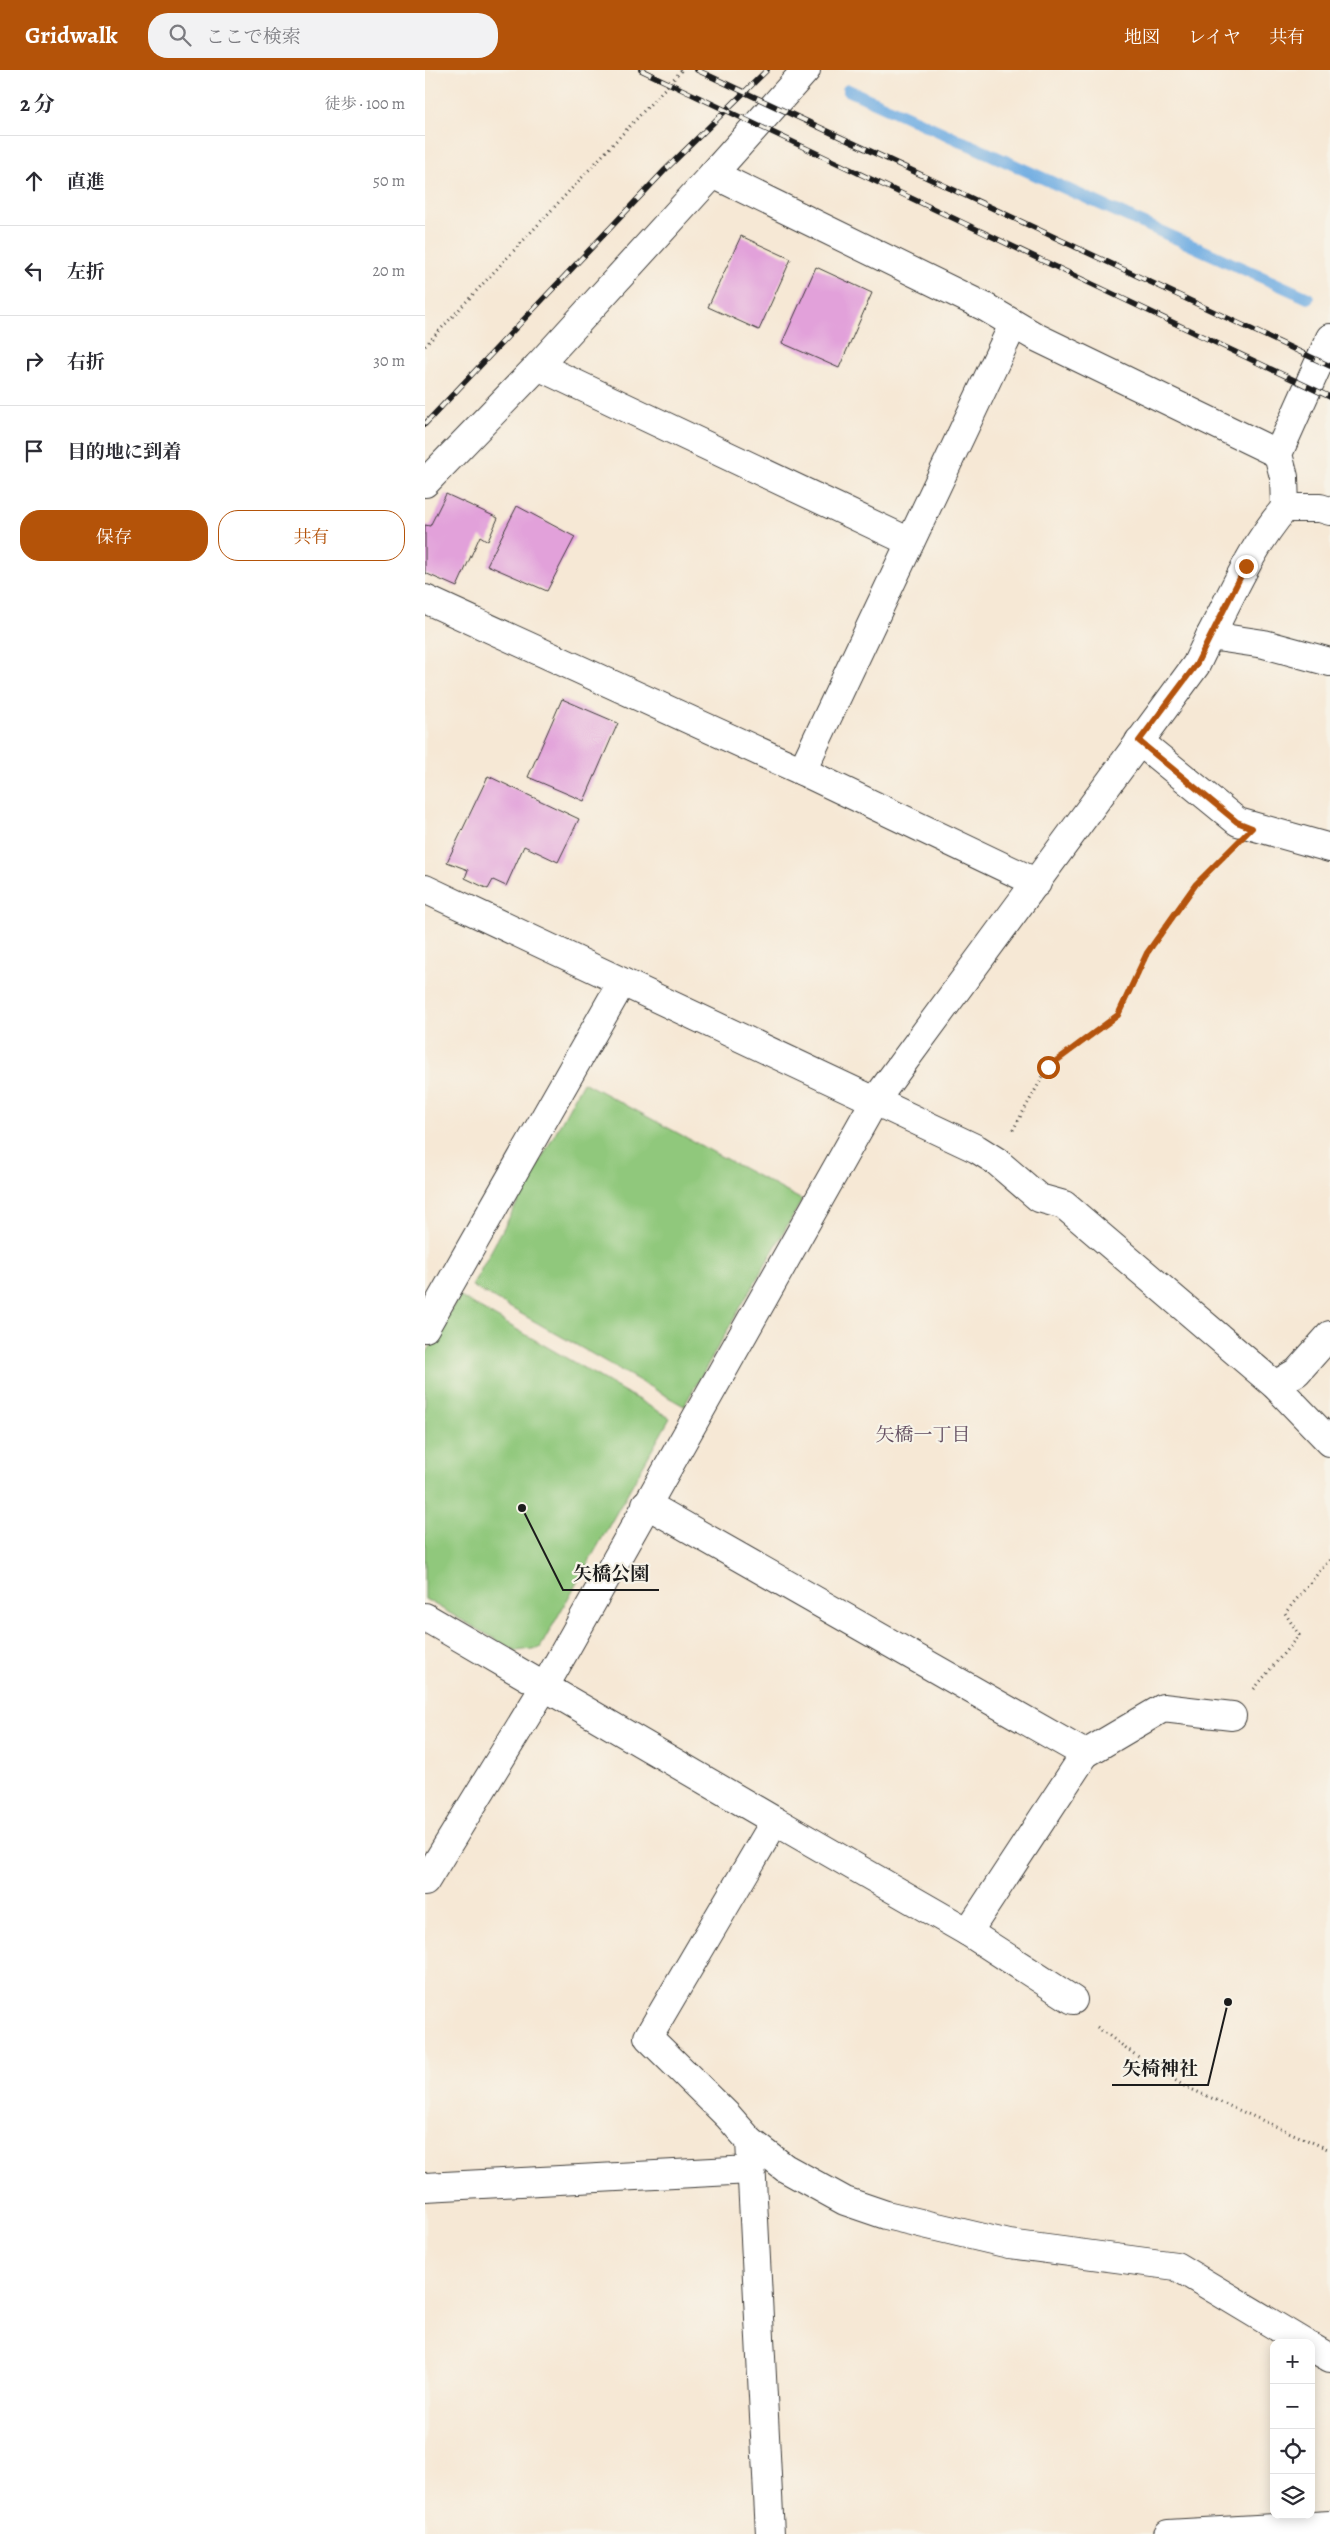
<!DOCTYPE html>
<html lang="ja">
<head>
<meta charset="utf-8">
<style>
  :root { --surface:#fff; --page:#f2f2f3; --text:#2b2b33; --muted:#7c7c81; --line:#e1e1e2; --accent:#b45309 }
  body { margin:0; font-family:Alegreya,"Noto Serif JP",serif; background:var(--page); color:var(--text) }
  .controls { position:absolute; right:15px; bottom:15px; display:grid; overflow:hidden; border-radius:10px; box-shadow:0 2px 12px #0003 }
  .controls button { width:45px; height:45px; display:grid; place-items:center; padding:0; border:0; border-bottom:1px solid var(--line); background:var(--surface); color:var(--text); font:25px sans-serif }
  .stop { position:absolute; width:15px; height:15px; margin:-11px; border:4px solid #b45309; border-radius:50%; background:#fff }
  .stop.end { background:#b45309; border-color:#fff; box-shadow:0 1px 5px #0008 }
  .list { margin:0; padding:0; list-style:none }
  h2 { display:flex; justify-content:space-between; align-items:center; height:65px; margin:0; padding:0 20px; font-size:21px }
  h2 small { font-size:16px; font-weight:400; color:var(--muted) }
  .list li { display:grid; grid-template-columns:32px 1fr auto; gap:15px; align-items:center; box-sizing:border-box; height:90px; padding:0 20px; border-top:1px solid var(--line) }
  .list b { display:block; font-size:19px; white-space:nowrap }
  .list em { font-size:16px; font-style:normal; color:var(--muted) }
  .actions { display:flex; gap:10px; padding:15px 20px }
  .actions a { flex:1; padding:11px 0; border:1px solid var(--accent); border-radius:20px; text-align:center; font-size:18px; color:var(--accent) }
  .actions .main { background:var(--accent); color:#fff }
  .icon { flex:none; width:28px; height:28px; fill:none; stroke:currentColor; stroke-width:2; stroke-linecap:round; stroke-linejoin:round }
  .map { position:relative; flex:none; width:905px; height:2464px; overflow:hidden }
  header { display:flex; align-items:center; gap:30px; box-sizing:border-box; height:70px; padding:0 25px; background:var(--accent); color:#fff }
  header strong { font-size:24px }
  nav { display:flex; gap:28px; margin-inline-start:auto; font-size:18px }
  .search { width:350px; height:45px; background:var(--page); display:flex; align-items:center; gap:12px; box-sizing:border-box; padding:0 18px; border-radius:20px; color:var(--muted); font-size:19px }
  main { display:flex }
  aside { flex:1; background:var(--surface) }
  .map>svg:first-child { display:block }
  .green { fill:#90c87b; stroke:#56724c }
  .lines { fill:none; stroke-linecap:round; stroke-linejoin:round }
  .stream { stroke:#71ade2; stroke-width:12 }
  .building { fill:#e2a1da }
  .minor-casing { stroke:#3d3b38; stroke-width:30 }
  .major-casing { stroke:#3d3b38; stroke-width:30 }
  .path { stroke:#3d3b38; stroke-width:3; stroke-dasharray:1 4; stroke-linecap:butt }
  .minor { stroke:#fff; stroke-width:28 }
  .major { stroke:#fff; stroke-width:28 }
  .rail-casing { stroke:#1c1c1c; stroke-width:5.5 }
  .rail { stroke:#f7f3e8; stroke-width:4; stroke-dasharray:11; stroke-linecap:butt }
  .route { stroke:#b45309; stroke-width:6 }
  .labels { text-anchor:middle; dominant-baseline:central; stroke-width:4.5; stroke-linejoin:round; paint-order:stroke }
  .neighbourhood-label { font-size:19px; fill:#614b5e; stroke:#f7f3e8 }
  .leader { fill:none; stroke:#1c1c1c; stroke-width:2 }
  .callout-dot { fill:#1c1c1c; stroke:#f7f3e8; stroke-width:2 }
  .callout-label { font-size:19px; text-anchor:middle; font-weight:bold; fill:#1c1c1c; stroke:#f7f3e8; stroke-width:4.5; stroke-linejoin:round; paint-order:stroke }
</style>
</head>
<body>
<header>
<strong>Gridwalk</strong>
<div class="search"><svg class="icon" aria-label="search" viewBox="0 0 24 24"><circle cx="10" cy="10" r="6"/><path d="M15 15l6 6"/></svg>ここで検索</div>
<nav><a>地図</a><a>レイヤ</a><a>共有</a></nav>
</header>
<main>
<aside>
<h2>2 分<small>徒歩 · 100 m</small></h2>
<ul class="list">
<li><svg class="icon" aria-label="ahead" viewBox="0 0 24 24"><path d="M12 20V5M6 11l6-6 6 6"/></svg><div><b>直進</b></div><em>50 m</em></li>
<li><svg class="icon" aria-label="left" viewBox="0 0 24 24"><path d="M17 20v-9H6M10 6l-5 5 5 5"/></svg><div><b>左折</b></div><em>20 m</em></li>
<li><svg class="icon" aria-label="right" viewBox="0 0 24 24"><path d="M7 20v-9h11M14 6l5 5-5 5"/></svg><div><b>右折</b></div><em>30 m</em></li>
<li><svg class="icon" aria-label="arrive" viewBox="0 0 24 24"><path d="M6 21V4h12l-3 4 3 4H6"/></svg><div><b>目的地に到着</b></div></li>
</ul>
<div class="actions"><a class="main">保存</a><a>共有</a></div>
</aside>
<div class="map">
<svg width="905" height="2464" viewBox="0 0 905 2464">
  <rect width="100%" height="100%" fill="#f7f3e8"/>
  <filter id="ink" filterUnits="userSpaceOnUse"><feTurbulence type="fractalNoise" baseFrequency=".02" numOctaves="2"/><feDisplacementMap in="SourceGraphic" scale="10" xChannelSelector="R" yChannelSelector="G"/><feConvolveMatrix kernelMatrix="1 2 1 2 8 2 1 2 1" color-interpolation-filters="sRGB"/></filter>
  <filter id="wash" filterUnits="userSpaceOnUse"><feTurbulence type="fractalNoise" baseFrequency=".0096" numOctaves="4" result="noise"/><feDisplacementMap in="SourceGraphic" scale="20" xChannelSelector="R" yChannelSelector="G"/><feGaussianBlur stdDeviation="1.12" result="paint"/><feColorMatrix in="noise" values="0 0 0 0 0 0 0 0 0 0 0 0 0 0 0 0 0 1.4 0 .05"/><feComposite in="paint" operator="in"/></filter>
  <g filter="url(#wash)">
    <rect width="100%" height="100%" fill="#f6e8d5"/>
    <g class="green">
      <path d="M158,1012L377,1130L259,1336L47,1216Z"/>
      <path d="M34,1226L245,1348L115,1578L91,1581L0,1529V1286Z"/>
    </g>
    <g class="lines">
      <path class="stream" d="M423,20L883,228"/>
    </g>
    <g id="blocks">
      <g class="building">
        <path d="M316,166L366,189L334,260L283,237Z"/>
        <path d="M391,197L447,223L414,298L357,273Z"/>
        <path d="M21,424L73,448L63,471L55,466L32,517L0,503V455L5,456Z"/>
        <path d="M92,436L150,467L122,521L62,495Z"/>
        <path d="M137,629L193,653L159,731L103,707Z"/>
        <path d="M63,706L154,749L133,792L99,776L81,816L68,810L63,819L40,808L43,800L22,792Z"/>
      </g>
    </g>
  </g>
  <g filter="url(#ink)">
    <use href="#blocks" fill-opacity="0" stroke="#3d3b38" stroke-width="1"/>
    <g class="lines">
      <defs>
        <g id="minor">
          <path d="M288,104L381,0"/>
          <path d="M113,296L485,472"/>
          <path d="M0,413L113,296L288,104L560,237L611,267L853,384"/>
          <path d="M860,438L859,407L853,384L905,268"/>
          <path d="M0,529L377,701L612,813"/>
          <path d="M785,566C808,522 827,476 860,438H895L905,441"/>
          <path d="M714,671L813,752L905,778"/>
          <path d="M377,701L588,255"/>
          <path d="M0,819L552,1079L571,1091L614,1128L639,1135L850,1315L905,1372"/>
          <path d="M0,1258L197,912"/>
          <path d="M850,1315L872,1302L905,1265"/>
          <path d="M221,1434L660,1684L543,1862L350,1751"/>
          <path d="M0,1547L350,1751L223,1967L303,2046L325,2071L345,2464"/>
          <path d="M660,1684L738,1638L807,1646"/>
          <path d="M0,1812L120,1616L449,1032L771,595L785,566L839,574L905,592"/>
          <path d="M543,1862L648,1930"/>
          <path d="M325,2071L360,2098L420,2131L461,2145L584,2174L751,2196L879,2273"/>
          <path d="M0,2117L326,2100"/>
          <path d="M886,2277L905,2288"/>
        </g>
        <path id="major" d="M743,2464L905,2455"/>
      </defs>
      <use href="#minor" class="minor-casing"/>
      <use href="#major" class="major-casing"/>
      <g class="path">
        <path d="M0,276L257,0"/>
        <path d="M588,1060L623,997L693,945L723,883L771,814L800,785"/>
        <path d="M829,1619L874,1565L860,1543L905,1489"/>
        <path d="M672,1957L712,1986L759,2016L905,2080"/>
      </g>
      <use href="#minor" class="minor"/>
      <use href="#major" class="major"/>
      <defs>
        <g id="rail">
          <path d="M216,0L905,327"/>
          <path d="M272,0L905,296"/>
          <path d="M0,354L240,100L342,0"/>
        </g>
      </defs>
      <use href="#rail" class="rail-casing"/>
      <use href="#rail" class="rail"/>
    </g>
  </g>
  <g class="lines" filter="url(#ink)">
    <path class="route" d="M623,997L693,945L722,883L771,814L827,758L812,752L714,671L771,595L821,496"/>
  </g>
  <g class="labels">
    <g class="neighbourhood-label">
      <text x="498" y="1365">矢橋一丁目</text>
    </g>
  </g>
  <path class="leader" d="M97 1438L138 1520H234M803 1932L783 2015H687"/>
  <g class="callout-dot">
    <circle cx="97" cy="1438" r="5"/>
    <circle cx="803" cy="1932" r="5"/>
  </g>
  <g class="callout-label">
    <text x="186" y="1510">矢橋公園</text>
    <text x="735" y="2005">矢椅神社</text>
  </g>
</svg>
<div class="controls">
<button>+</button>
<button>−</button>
<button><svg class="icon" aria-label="locate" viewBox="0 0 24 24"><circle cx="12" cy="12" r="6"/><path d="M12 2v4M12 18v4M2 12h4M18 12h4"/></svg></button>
<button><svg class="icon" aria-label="layers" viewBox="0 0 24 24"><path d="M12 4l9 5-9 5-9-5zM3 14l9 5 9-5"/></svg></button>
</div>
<div class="stop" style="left:623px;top:997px"></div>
<div class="stop end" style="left:821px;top:496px"></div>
</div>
</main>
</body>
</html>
